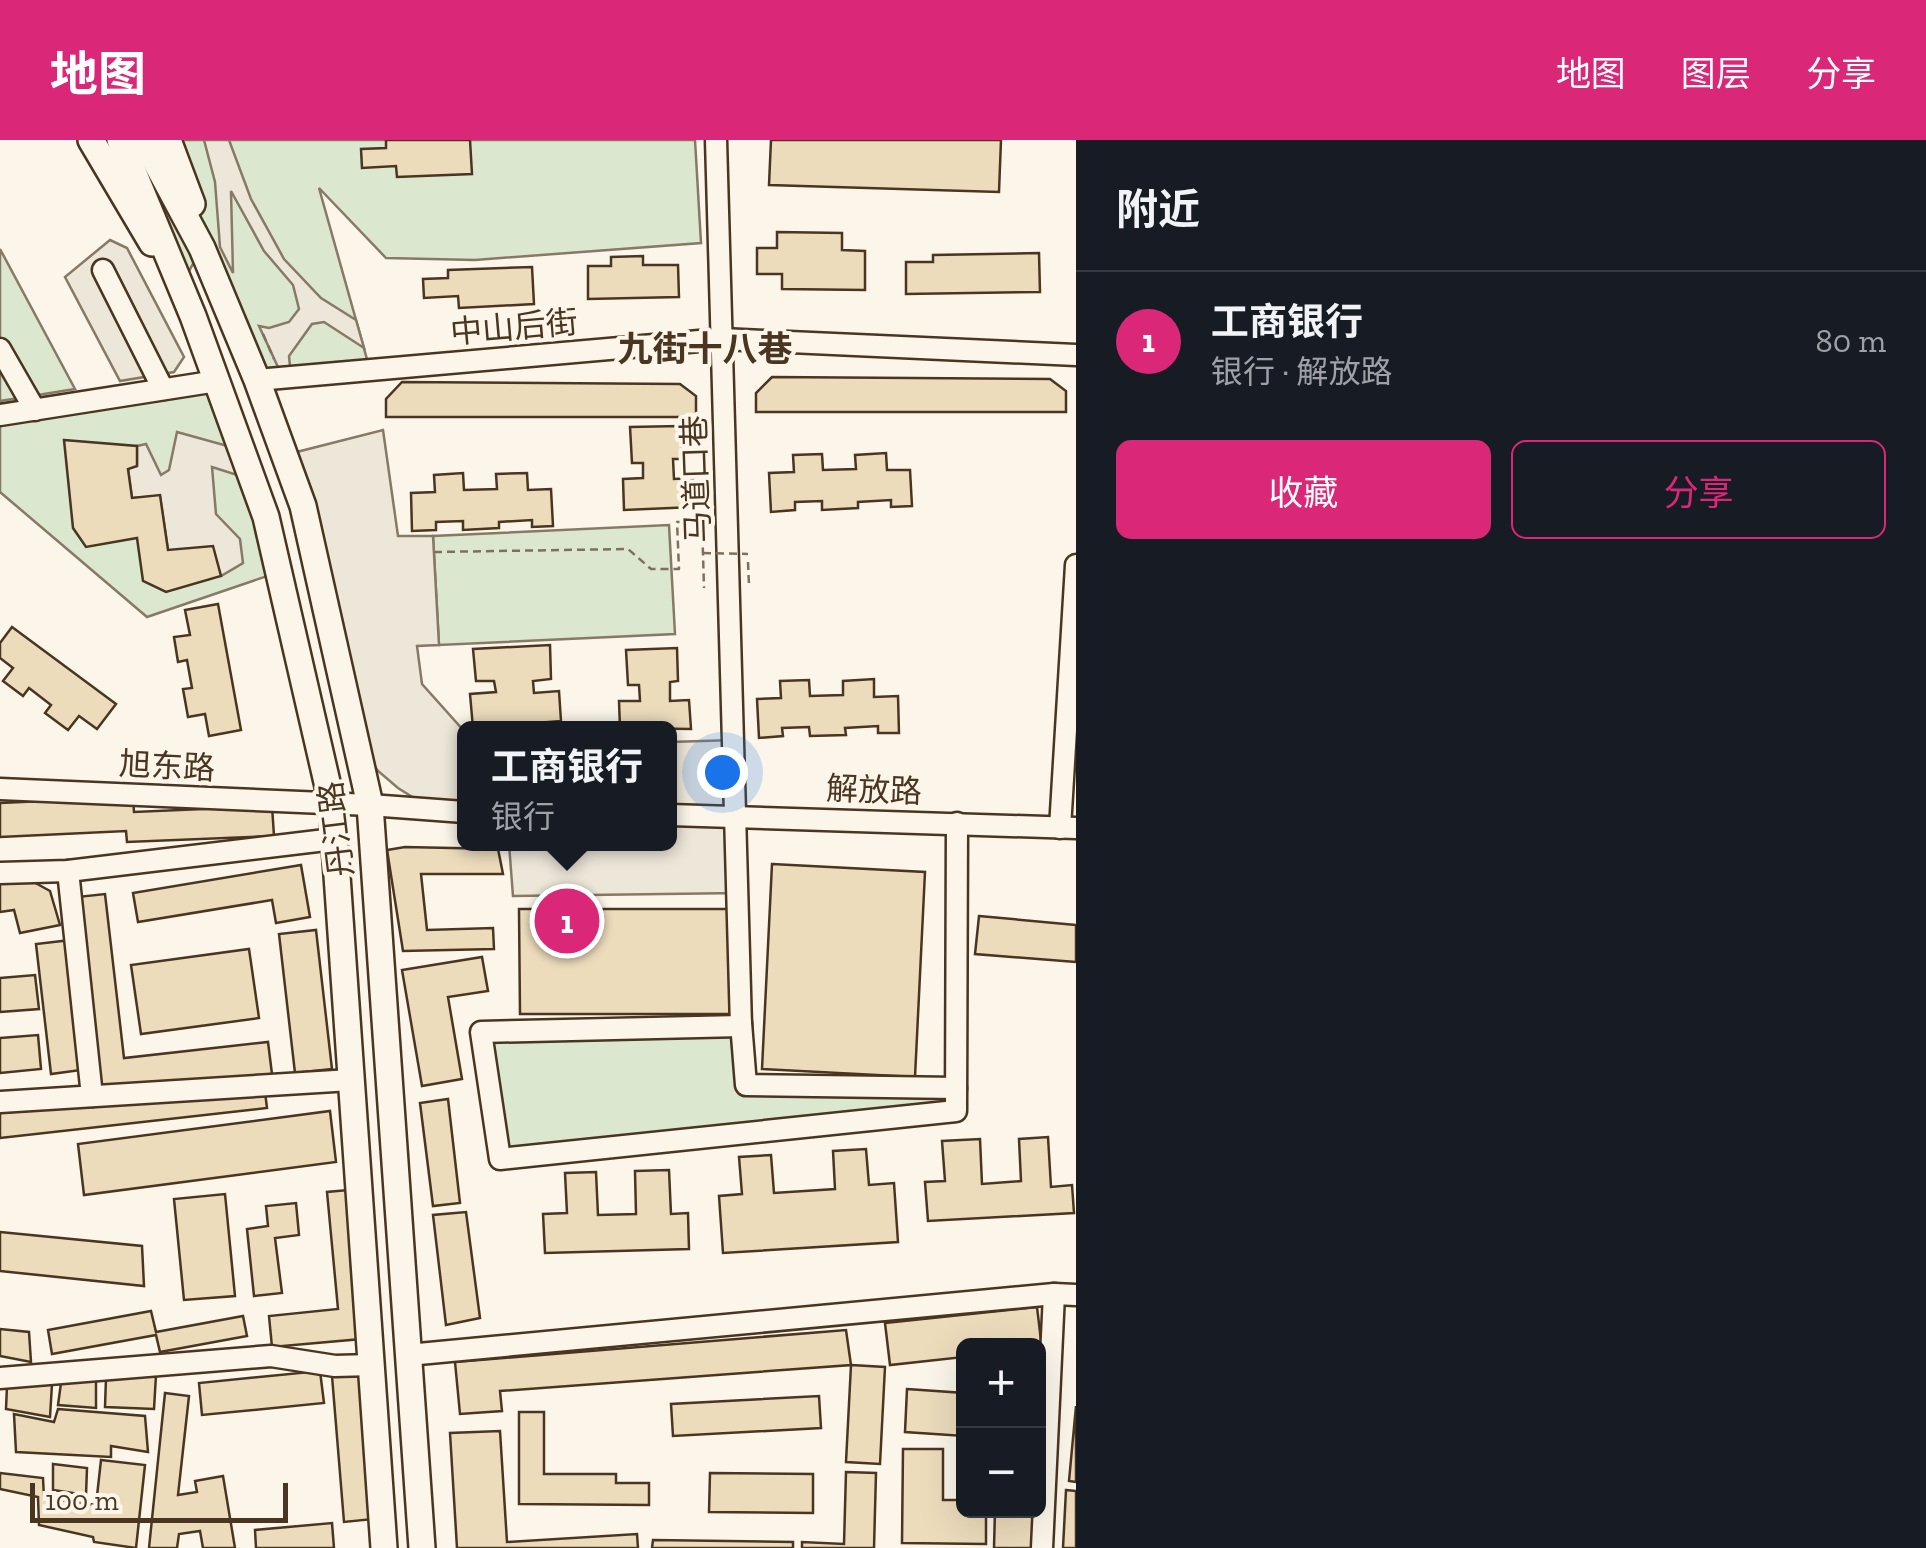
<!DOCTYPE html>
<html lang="zh">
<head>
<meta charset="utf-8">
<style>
  :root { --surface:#171b24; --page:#242831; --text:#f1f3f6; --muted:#9ea1a6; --line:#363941; --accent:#db2777 }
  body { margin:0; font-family:"Zilla Slab","Noto Sans SC",serif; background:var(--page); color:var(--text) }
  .controls { position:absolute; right:30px; bottom:30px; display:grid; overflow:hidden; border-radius:15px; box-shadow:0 10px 40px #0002 }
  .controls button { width:90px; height:90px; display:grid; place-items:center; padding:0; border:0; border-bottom:2px solid var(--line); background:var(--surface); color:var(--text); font:50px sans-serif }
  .scale { position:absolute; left:30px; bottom:25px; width:258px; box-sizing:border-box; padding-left:10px; border:5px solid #4a3520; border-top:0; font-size:28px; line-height:35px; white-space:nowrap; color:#4a3520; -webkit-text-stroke:8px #fbf6e9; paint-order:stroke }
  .you { position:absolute; left:722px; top:632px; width:35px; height:35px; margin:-25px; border:8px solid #fff; border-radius:50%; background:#1a73e8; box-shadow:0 0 0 15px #1a73e833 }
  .badge { display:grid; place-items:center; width:65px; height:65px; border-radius:50%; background:var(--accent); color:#fff; font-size:32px; font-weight:700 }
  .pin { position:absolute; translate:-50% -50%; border:5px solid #fff; box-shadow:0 2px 10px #0006 }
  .popup { position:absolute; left:457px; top:581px; width:220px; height:130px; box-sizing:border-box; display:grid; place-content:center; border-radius:15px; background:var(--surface); filter:drop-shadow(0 2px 8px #0005); font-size:32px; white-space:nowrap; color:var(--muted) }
  .popup b { font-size:38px; color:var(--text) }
  .popup::after { content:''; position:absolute; left:50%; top:100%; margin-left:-20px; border:20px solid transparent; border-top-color:var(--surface) }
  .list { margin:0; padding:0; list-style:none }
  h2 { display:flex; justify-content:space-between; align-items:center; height:130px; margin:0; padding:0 40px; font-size:42px }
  h2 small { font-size:32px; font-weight:400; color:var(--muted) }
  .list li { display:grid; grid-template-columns:65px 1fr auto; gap:30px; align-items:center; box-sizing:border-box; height:140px; padding:0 40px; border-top:2px solid var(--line) }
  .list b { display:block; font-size:38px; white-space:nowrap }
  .list p { margin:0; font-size:32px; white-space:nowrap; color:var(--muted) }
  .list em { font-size:32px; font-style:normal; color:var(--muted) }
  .actions { display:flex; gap:20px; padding:30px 40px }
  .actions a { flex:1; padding:22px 0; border:2px solid var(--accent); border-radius:15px; text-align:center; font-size:35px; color:var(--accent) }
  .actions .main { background:var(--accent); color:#fff }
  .map { position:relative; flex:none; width:1076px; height:1408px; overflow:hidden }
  header { display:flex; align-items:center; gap:60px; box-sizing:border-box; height:140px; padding:0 50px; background:var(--accent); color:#fff }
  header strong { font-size:48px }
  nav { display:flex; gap:55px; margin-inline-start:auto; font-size:35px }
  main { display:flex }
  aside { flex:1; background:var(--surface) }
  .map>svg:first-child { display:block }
  .green { fill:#dce7d0; stroke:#887966; stroke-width:2.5 }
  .parking { fill:#ede7d9; stroke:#887966; stroke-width:2.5 }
  .building { fill:#ecdcbc; stroke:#4a3520; stroke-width:2.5 }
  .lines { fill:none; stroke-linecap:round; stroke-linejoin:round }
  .minor-casing { stroke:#4a3520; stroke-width:25 }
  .major-casing { stroke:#4a3520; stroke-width:30 }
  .path { stroke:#7f6f5c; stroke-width:2.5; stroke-dasharray:8 5; stroke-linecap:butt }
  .minor { stroke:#fbf6e9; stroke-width:20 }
  .major { stroke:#fbf6e9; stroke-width:25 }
  .path-bridge { stroke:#7f6f5c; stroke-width:2.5; stroke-dasharray:8 5; stroke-linecap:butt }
  .labels { text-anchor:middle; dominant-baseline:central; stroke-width:8; stroke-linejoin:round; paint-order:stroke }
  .street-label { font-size:32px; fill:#4a3520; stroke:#fbf6e9 }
  .neighbourhood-label { font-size:35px; font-weight:bold; fill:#4a3520; stroke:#fbf6e9 }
</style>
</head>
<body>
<header>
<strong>地图</strong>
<nav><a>地图</a><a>图层</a><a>分享</a></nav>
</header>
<main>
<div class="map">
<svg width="1076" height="1408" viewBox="0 0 1076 1408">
  <rect width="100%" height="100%" fill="#fbf6e9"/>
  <g class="green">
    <path d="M91,0H695L701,103L475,120L386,118L319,48L370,230L257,240L201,109L181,146Z"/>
    <path d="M0,109L75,249L0,261Z"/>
    <path d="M217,241L279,432L147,477L0,352V275Z"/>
    <path d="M669,385L675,494L439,505L433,396Z"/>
    <path d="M741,886L747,945L956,948V971L500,1019L481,892Z"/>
  </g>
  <g class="parking">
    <path d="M204,0H229L251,59L284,119L321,158L356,180L364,208L324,182L312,184L289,216L291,237L283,238L259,186L269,188L289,182L299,169L293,145L264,111L231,51L233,133L220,107L215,42Z"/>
    <path d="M110,100L127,108L184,217L174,232L120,241L65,137Z"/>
    <path d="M383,290L398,396H433L439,505L417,506L422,544L464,591V672L422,663L398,648L378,631L356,601L285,315Z"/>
    <path d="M177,292L242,310L253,340L212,327L216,374L240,399L243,423L221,436L168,410L160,356L132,358L128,329L137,325V306L146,304L161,335L169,330Z"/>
    <path d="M734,600L739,753L513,756L509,704H670V602Z"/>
  </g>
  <g class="building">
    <path d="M386,0H470L472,34L397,37L396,26L362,28L361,9L386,8Z"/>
    <path d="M771,0H1001L999,52L769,45Z"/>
    <path d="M777,92L842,93V110L865,111V150L782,149V134H757V108H777Z"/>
    <path d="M1039,113L1040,152L906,154V122H933V115Z"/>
    <path d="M643,116V125H678L679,157L588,159V126H611V117Z"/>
    <path d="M532,127L534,164L459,168L458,156L424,158L423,139L448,138V130Z"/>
    <path d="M772,237L1050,239L1066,251V272H756V253Z"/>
    <path d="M402,242L680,244L696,256V277H386V259Z"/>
    <path d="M680,286L682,319H673L674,339L693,338L694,367L624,370L623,339L643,338V323H632L630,287Z"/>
    <path d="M64,300L137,306V326L128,329L132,358L160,355L168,410L213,406L221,436L166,452L143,441L137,398L86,407L73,388Z"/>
    <path d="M886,313L887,330H910L912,366L891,367V360L858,362V368L822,370V361L795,362V370L771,372L769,333L794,332L793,315L822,314L823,330L856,329L855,315Z"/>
    <path d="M463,333L464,350L497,349L496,334L527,333L528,350L551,349L553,386L532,387V380L499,382V388L463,390V381L436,382V390L412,391L411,353L435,352L434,335Z"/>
    <path d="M218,464L241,590L209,596L205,574L188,577L183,549L192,548L187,520L178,522L174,497L190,495L185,470Z"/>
    <path d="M12,487L116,564L97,589L79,576L68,590L45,573L51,565L29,548L23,556L3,541L13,528L0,518V503Z"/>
    <path d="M550,505L551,539L533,541L534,553L559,551L561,581L473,588L470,554L496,552L494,541H476L473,509Z"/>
    <path d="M677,508L678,541L670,542V561L689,560L691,589L620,588L619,561H640L639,545H628L626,510Z"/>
    <path d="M874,539V557L898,556L899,593H878V586L845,588L846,595L810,596L809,587L782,588L783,596L759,598L757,559L781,558L780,541L809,540L810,556L843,555V541Z"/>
    <path d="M133,657L134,672L272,666L274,696L127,702L126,691L0,697V663Z"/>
    <path d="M405,707L498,709L503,734H421L427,790L493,788L494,809L403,811L387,710Z"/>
    <path d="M772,724L925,732L915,937L762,929Z"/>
    <path d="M301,725L310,777L276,783L272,760L138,782L133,753Z"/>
    <path d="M30,740L50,751L60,785L20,793L14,770L0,772V743Z"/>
    <path d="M105,754L124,918L268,902L272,934L99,953L77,757Z"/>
    <path d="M519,769H729L730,874H520Z"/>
    <path d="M979,776L1076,785V822L975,814Z"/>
    <path d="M316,790L332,929L295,933L279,794Z"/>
    <path d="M71,800L81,930L51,934L36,804Z"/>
    <path d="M249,809L259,878L141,894L131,825Z"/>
    <path d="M482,817L488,851L448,857L462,939L422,946L402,830Z"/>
    <path d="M35,835L39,869L0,872V838Z"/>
    <path d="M38,895L41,929L0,933V898Z"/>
    <path d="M265,952L267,968L0,998V973Z"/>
    <path d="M448,959L460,1063L433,1066L420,963Z"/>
    <path d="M330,971L336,1022L84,1055L78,1004Z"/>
    <path d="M1048,997L1051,1047L1072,1045L1074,1073L928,1081L925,1042L945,1041L942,1001L980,999L982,1044L1021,1041L1019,999Z"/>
    <path d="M866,1009L869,1045L894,1043L898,1102L723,1113L719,1056L742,1054L739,1017L771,1015L774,1053L835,1049L833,1011Z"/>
    <path d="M669,1030L671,1074L688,1073L689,1109L545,1113L543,1074L567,1073L565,1033L596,1032L598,1075L636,1074L635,1031Z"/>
    <path d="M348,1050L361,1199L272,1207L269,1176L338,1169L327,1052Z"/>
    <path d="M225,1054L235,1156L184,1160L174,1059Z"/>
    <path d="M296,1063L299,1095L275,1098L282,1153L254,1156L247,1089L268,1086L266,1066Z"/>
    <path d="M466,1072L480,1178L446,1185L433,1075Z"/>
    <path d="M0,1092L142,1106L144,1146L0,1131Z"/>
    <path d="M1037,1167L1042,1209L1038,1210V1206H964V1217L890,1225L885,1183Z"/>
    <path d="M151,1171L156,1192L243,1176L247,1196L160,1212L156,1195L52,1214L48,1190Z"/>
    <path d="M0,1189L29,1192L31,1222L0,1216Z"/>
    <path d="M846,1190L851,1225L500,1251L502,1271L460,1274L455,1222Z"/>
    <path d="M851,1225L885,1227L880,1324L846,1322Z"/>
    <path d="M320,1231L324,1263L202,1275L199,1243Z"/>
    <path d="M364,1232L374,1379L344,1382L332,1236Z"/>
    <path d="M156,1235L154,1269L105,1267L106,1238Z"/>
    <path d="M96,1241V1268L58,1265L61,1243Z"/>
    <path d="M52,1244L50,1277L6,1269L7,1246Z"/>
    <path d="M907,1249L964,1253V1296L905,1292Z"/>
    <path d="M165,1253L189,1256L178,1355L197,1352L195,1341L223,1336L235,1408H203L200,1391L179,1394L177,1408H149Z"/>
    <path d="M819,1256L821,1288L673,1296L671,1264Z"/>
    <path d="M1076,1266V1342L1069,1341Z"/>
    <path d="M58,1269L145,1276L148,1312L111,1306V1317L16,1312L14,1274L54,1282Z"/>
    <path d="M519,1272H544V1334H616V1343H649V1365L519,1364Z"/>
    <path d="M500,1291L507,1402L637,1394L638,1408H457L450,1293Z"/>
    <path d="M903,1309H943V1360H964V1370H986V1404L902,1403Z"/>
    <path d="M101,1320L145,1325L136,1408L94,1402L93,1397L39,1385L38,1357L0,1349V1333L43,1338L44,1358L96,1365Z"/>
    <path d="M53,1324L87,1328L86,1355L53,1350Z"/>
    <path d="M846,1332L876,1333L874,1408H802V1402L844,1404Z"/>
    <path d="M710,1333L813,1334V1373L709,1372Z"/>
    <path d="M1066,1350L1076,1351V1408H1063Z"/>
    <path d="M995,1370H1037L1035,1408H994Z"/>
    <path d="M332,1383L334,1408H256L255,1390Z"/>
    <path d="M653,1400L793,1402V1408H652Z"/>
  </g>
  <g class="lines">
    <defs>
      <g id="minor">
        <path d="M716,0L741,886L481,892L500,1019L956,971L957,683"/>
        <path d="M103,130L163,249"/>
        <path d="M0,209L35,270"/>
        <path d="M257,240L722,199L1076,215"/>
        <path d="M0,275L217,241"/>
        <path d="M0,649L370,665L464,672"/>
        <path d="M670,675L1076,688"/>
        <path d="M1060,688L1076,425"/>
        <path d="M68,731L92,956"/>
        <path d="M0,733L68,731L334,699"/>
        <path d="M741,883L746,945L956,948"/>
        <path d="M0,962L351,940"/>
        <path d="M408,1215L1054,1154L1076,1155"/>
        <path d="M0,1238L271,1216L335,1226L371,1225"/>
        <path d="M1042,1408L1054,1154"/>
      </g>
      <g id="major">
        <path d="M91,0L152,103"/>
        <path d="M120,0L193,176L266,377L332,664L384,1408"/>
        <path d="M144,0L202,108L257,240L303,366L370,665L422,1408"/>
        <path d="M168,0L192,64"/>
      </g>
    </defs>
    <use href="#minor" class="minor-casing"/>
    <use href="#major" class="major-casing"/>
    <g class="path">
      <path d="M263,194L274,219"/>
      <path d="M434,412L628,409L651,429H679L677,382L702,381L704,448"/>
      <path d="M748,422L749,445"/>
    </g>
    <use href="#minor" class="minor"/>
    <use href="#major" class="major"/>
    <path class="path-bridge" d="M703,413L748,414"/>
  </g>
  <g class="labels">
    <g class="street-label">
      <text transform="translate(514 187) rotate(-5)">中山后街</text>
      <text transform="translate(696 339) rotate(-92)">马道口巷</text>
      <text transform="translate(167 626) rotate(3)">旭东路</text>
      <text transform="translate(874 650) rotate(2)">解放路</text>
      <text transform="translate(336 689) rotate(-97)">丹江路</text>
    </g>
    <g class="neighbourhood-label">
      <text x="705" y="209">九街十八巷</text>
    </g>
  </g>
</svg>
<div class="controls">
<button>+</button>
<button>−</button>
</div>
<div class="scale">100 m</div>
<div class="you"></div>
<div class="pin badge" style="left:567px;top:781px">1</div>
<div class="popup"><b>工商银行</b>银行</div>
</div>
<aside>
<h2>附近<small></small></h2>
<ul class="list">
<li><span class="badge">1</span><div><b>工商银行</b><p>银行 · 解放路</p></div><em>80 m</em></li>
</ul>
<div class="actions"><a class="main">收藏</a><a>分享</a></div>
</aside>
</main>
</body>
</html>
